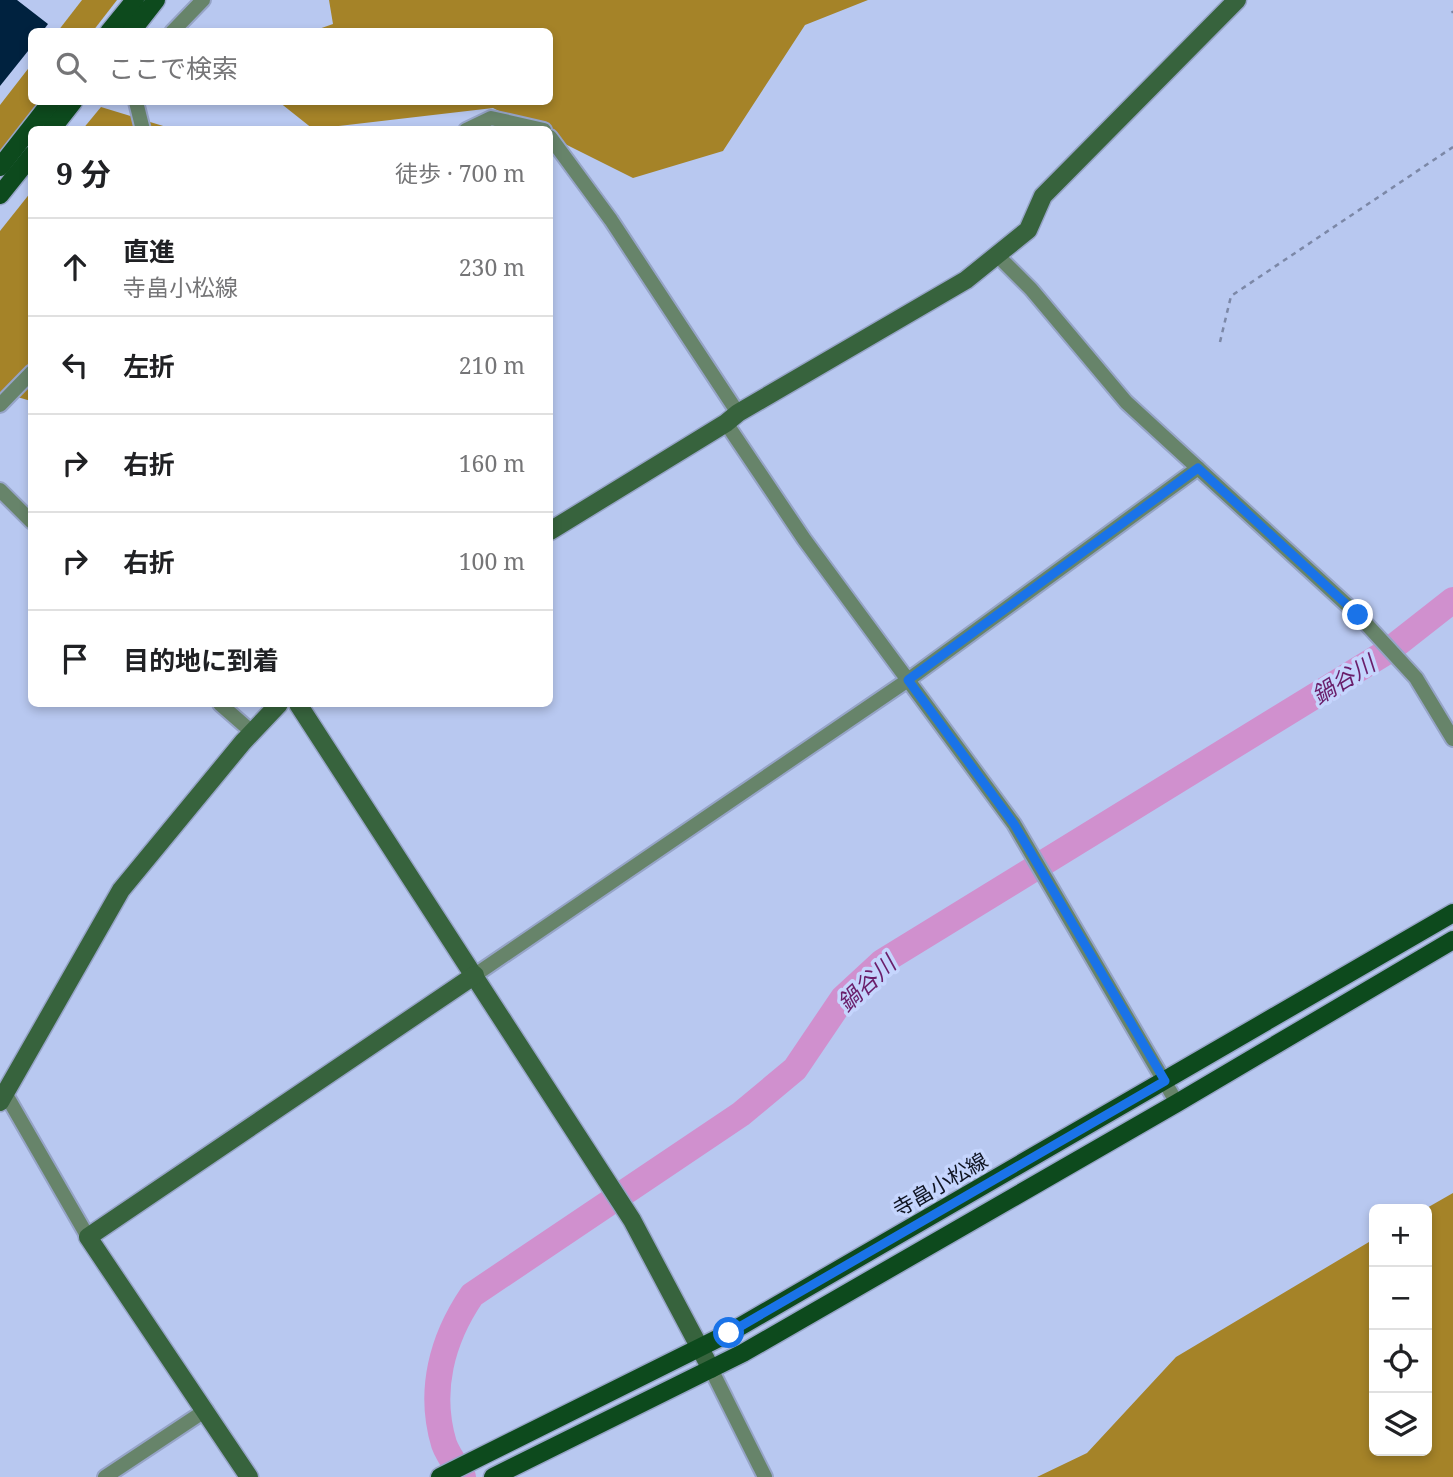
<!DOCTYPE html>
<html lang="ja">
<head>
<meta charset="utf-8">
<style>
  :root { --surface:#fff; --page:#f6f6f6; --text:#202124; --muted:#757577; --line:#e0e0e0 }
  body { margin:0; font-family:"Noto Serif","Noto Sans JP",serif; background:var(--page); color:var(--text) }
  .controls { position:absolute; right:21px; bottom:21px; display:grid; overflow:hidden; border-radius:10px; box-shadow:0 4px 10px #0003 }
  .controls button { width:63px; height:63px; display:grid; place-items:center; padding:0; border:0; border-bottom:2px solid var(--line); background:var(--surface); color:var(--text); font:35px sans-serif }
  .stop { position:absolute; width:21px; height:21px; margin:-16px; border:5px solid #1a73e8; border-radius:50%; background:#fff }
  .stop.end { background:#1a73e8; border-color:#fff; box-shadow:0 2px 7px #0008 }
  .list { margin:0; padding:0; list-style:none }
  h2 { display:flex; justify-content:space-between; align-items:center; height:91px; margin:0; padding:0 28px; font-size:30px }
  h2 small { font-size:23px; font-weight:400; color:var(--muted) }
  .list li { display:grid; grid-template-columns:46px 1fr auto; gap:21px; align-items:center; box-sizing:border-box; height:98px; padding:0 28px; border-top:2px solid var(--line) }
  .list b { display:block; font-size:26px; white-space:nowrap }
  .list p { margin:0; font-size:23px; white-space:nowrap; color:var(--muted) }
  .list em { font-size:23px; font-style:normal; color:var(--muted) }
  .icon { flex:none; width:38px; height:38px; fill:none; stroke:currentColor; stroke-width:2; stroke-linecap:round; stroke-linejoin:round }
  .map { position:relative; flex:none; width:1453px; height:1477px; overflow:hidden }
  .search { position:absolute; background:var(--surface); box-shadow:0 4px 10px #0003; left:28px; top:28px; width:525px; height:77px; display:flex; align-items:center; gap:18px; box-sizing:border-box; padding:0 24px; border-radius:10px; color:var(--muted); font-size:26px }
  .panel { position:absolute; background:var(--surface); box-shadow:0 4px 10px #0003; left:28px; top:126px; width:525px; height:581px; border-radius:10px }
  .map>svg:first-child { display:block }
  .forest { fill:#a58328 }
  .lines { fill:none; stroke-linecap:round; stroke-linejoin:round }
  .river { stroke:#d090ce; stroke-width:26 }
  .building { fill:#00223f }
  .street-casing { stroke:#96a4c7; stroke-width:18 }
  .secondary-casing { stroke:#96a4c7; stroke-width:21 }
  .primary-casing { stroke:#96a4c7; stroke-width:21 }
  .path { stroke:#7c88a7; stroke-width:2.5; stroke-dasharray:5 5; stroke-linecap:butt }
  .street { stroke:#67846a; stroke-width:14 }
  .secondary { stroke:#37633d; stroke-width:18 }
  .primary { stroke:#0d4a1d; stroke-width:18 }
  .route { stroke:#1a73e8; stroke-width:9 }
  .labels { text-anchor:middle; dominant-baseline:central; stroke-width:7; stroke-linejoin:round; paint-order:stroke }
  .street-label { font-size:21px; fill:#0f1422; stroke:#c5d5fd }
  .water-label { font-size:23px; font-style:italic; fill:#6a1e6a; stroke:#c5d5fd }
</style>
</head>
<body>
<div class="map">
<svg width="1453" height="1477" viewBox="0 0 1453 1477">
  <rect width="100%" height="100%" fill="#b8c8f0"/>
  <g class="forest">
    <path d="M82,0H117L93,31H58Z"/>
    <path d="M329,0H868L805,25L723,151L633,178L493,108L313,129L279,102H550V32L313,31L333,24Z"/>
    <path d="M31,65L32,102H39L0,152V105Z"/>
    <path d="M101,107L173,129L82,130Z"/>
    <path d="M31,192V401L0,392V231Z"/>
    <path d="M1453,1193V1477H1037L1087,1453L1176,1357L1374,1239V1451H1427L1425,1209Z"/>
  </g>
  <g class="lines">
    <path class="river" d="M463,1477C457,1467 448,1455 444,1444C428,1391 442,1339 472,1295L741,1114L795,1069L843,998L882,962L1388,651L1453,600"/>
  </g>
  <path class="building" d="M0,0H17L48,24L42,32H32V46L0,86Z"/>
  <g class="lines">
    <defs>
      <g id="street">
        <path d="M172,32L203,0"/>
        <path d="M136,102L143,130"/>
        <path d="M466,130L491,118L544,130"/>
        <path d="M550,137L611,220L738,413"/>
        <path d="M998,256L1031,289L1126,402L1358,615L1416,678L1453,739"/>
        <path d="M0,405L32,372"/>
        <path d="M726,423L804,539L1014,824L1177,1103"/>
        <path d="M0,490L32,522"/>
        <path d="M220,704L252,732"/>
        <path d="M475,975L908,680L1198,468"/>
        <path d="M5,1093L88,1237"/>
        <path d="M711,1369L765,1477"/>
        <path d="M105,1477L206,1410"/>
      </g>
      <g id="secondary">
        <path d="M550,531L726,423L738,413L966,280L1028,230L1043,196L1237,0"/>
        <path d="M298,704L632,1220L711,1369"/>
        <path d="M0,1102L121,890L243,742L279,704"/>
        <path d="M249,1477L88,1237L475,975"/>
      </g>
      <g id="primary">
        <path d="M109,32L135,0"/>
        <path d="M131,32L156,0"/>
        <path d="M51,130L73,102"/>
        <path d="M0,167L51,102"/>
        <path d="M0,195L32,155"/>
        <path d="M440,1477L729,1333L1453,913"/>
        <path d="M493,1477L743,1353L1177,1103L1453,940"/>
      </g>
    </defs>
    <use href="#street" class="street-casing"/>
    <use href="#secondary" class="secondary-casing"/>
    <use href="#primary" class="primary-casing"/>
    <g class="path">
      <path d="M1452,11L1453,13"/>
      <path d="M1220,342L1231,296L1453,147"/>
    </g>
    <use href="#street" class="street"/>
    <use href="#secondary" class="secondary"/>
    <use href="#primary" class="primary"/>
  </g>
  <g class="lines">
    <path class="route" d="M729,1333L1165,1081L1014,824L908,680L1198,468L1358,615"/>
  </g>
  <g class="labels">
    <g class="street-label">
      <text transform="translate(940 1184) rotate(-30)">寺畠小松線</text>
    </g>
    <g class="water-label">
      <text transform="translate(1343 679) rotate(-32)">鍋谷川</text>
      <text transform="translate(866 983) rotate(-43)">鍋谷川</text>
    </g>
  </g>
</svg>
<div class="controls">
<button>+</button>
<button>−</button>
<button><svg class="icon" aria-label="locate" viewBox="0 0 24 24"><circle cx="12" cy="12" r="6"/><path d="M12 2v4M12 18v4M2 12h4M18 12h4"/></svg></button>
<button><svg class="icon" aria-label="layers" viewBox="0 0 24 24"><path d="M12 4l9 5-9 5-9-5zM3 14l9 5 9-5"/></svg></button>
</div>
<div class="stop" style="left:729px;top:1333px"></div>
<div class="stop end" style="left:1358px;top:615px"></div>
<div class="search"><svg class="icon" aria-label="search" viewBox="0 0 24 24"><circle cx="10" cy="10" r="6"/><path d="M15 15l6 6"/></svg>ここで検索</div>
<section class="panel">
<h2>9 分<small>徒歩 · 700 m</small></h2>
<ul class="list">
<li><svg class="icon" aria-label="ahead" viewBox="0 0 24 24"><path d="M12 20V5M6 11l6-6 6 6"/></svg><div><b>直進</b><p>寺畠小松線</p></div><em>230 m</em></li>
<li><svg class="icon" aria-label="left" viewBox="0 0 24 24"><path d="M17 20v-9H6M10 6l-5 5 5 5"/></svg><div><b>左折</b></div><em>210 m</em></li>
<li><svg class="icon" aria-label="right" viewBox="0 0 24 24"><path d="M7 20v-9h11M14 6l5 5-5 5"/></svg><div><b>右折</b></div><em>160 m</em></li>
<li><svg class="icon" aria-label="right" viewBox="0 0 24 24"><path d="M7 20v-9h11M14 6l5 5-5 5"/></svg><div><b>右折</b></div><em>100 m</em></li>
<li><svg class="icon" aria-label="arrive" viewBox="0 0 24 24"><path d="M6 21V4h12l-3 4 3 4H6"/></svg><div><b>目的地に到着</b></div></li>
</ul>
</section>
</div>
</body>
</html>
